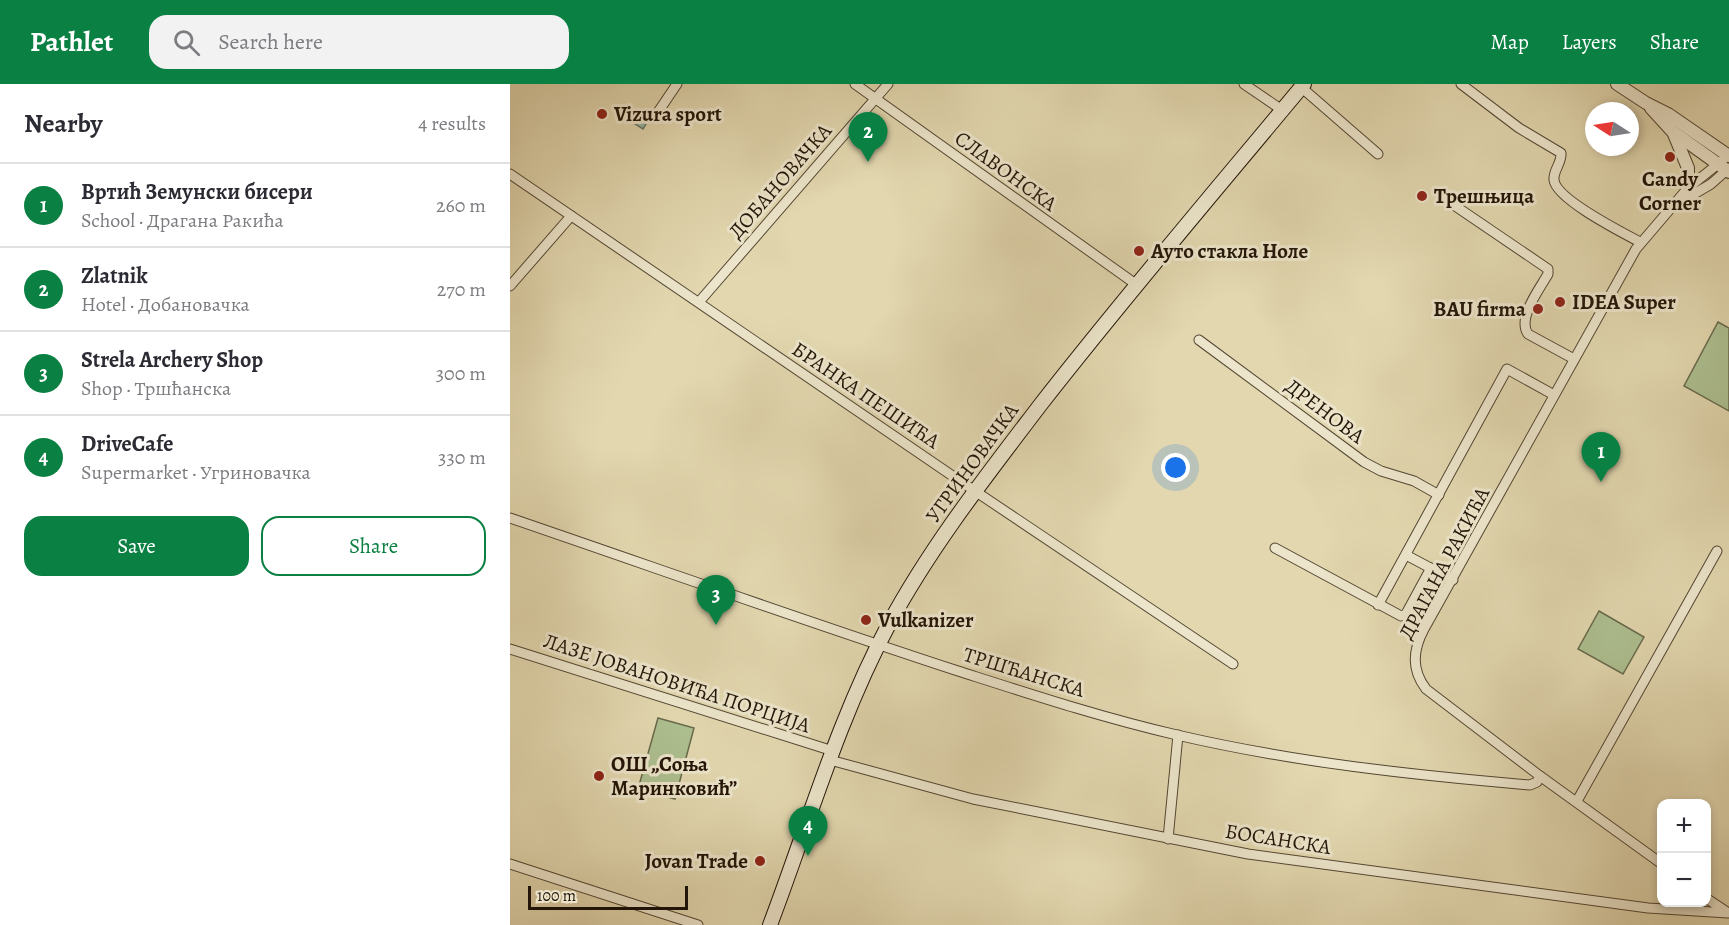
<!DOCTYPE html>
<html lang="en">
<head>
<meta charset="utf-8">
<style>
  :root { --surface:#fff; --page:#f2f2f3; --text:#2b2b33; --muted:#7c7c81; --line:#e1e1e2; --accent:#0b8043 }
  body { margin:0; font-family:Alegreya,serif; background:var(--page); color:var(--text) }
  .controls { position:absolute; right:18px; bottom:18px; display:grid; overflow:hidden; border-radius:12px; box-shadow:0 3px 9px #0003 }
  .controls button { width:54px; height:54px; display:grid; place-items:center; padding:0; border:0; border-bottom:2px solid var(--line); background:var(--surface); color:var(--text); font:30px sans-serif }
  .compass { position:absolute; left:1075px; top:18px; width:54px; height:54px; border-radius:50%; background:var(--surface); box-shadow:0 3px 9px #0003; rotate:282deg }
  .scale { position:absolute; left:18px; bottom:15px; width:160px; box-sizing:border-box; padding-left:6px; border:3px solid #231508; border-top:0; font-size:16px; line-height:21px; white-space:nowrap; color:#231508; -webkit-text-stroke:4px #ece5cb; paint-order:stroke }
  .you { position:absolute; left:666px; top:384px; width:21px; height:21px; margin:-15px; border:4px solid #fff; border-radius:50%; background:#1a73e8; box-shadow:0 0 0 9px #1a73e833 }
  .badge { display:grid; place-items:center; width:39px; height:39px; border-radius:50%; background:var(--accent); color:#fff; font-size:20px; font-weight:700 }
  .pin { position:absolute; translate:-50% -50px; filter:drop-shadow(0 2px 3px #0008) }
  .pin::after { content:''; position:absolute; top:32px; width:21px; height:18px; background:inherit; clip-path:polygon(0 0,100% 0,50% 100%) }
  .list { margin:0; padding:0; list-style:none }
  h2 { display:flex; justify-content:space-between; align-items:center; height:78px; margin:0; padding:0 24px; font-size:26px }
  h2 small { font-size:20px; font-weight:400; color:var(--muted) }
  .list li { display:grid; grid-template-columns:39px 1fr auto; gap:18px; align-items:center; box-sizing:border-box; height:84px; padding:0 24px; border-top:2px solid var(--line) }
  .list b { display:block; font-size:22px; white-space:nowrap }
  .list p { margin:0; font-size:20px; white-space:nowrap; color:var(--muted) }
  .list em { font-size:20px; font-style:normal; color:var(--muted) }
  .actions { display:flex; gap:12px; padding:18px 24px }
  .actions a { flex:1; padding:14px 0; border:2px solid var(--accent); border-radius:18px; text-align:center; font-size:21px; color:var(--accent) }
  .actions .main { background:var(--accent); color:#fff }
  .icon { flex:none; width:33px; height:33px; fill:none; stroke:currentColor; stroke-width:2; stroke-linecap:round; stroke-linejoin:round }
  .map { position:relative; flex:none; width:1219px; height:841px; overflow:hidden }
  header { display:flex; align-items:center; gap:36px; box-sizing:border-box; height:84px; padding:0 30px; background:var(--accent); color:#fff }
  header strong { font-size:28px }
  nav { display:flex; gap:33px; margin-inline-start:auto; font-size:21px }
  .search { width:420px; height:54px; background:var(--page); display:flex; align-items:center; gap:15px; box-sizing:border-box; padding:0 21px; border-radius:18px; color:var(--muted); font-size:22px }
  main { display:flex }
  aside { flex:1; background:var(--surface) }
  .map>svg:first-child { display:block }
  .green { fill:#adbf90; stroke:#686a4c; stroke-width:1.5 }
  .water { fill:#95baaa; stroke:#677869; stroke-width:1.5 }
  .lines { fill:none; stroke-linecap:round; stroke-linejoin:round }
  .minor-casing { stroke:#534632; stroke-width:11 }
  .tertiary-casing { stroke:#534632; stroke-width:14 }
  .secondary-casing { stroke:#231508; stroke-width:16 }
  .minor { stroke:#ece5cb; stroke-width:9 }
  .tertiary { stroke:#ece5cb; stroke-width:12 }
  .secondary { stroke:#ece5cb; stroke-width:14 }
  .poi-dot { fill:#8f2418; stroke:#ece5cb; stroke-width:2 }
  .labels { text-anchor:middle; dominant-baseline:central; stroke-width:6; stroke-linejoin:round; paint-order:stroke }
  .poi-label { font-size:21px; font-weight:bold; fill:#231508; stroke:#ece5cb; text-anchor:start }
  .street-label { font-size:21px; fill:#231508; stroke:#ece5cb }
</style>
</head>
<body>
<header>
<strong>Pathlet</strong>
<div class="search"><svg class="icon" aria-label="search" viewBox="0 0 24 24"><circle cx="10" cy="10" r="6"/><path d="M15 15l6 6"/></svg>Search here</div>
<nav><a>Map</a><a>Layers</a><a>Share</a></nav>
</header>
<main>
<aside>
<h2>Nearby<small>4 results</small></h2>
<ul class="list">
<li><span class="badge">1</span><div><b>Вртић Земунски бисери</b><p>School · Драгана Ракића</p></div><em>260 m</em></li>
<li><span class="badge">2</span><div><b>Zlatnik</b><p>Hotel · Добановачка</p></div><em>270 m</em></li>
<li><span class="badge">3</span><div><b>Strela Archery Shop</b><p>Shop · Тршћанска</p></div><em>300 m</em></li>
<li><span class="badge">4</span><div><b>DriveCafe</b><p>Supermarket · Угриновачка</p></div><em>330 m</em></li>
</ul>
<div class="actions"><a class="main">Save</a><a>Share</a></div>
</aside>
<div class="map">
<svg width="1219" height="841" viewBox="0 0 1219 841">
  <rect width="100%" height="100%" fill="#e2d7af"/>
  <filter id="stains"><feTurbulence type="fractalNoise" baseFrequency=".00333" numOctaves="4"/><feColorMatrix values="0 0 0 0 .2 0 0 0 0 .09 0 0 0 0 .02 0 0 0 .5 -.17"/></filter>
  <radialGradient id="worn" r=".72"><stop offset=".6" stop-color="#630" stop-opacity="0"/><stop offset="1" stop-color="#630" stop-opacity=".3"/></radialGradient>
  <g class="green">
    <path d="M1208,238L1219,244V327L1174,302Z"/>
    <path d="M1089,527L1134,553L1113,590L1068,565Z"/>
    <path d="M148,634L184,644L165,715L128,705Z"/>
  </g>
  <path class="water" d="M120,23L139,35L133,45L114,33Z"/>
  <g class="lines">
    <defs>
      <g id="minor">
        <path d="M345,0L627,201"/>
        <path d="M734,0L772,26"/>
        <path d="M951,0L1009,44L1051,69C1052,79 1043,86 1044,96C1046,115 1113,149 1130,158"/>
        <path d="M791,3L868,70"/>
        <path d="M144,34L167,0"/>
        <path d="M0,90L450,397L723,580"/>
        <path d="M932,113L1038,185V190C1029,206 1007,234 1018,250L1064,275"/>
        <path d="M1167,120L1201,100L1219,84"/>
        <path d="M0,202L61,132"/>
        <path d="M189,218L378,0"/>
        <path d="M689,256L854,378L871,387L904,397L929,411"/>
        <path d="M0,434C149,485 298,538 448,587C520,610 593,634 667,651C783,678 901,691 1020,701L1027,698L1030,692"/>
        <path d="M765,464L891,532L896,530L921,484"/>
        <path d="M896,471L943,496"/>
        <path d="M868,521L997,285L1044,311"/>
        <path d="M0,565L323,667"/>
        <path d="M320,676L463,715L738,770L1138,824L1218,829"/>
        <path d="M1067,717L1207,467"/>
        <path d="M658,755L668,651"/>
        <path d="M0,780L188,841"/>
        <path d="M1152,780L1030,692L916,605C901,585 903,566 914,545L1126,165L1178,104L1213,76"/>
        <path d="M1196,814L1217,828"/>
      </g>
      <g id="tertiary">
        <path d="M1107,0L1136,19L1158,30L1219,72"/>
        <path d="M1141,24L1162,47L1219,88"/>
        <path d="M1164,50L1178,84V104"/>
      </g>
      <path id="secondary" d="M260,841C298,741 328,635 379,540C421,462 477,391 531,320C616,211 706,106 794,0"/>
    </defs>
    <use href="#minor" class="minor-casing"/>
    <use href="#tertiary" class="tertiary-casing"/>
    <use href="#secondary" class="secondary-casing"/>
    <use href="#minor" class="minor"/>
    <use href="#tertiary" class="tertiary"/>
    <use href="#secondary" class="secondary"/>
  </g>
  <g class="poi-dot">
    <circle cx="92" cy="30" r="6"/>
    <circle cx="1160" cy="73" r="6"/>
    <circle cx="912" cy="112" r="6"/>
    <circle cx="629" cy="167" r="6"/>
    <circle cx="1050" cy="218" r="6"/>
    <circle cx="1028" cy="225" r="6"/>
    <circle cx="356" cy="536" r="6"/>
    <circle cx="89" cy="692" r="6"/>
    <circle cx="250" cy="777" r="6"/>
  </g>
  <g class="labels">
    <g class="poi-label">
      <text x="104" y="30">Vizura sport</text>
      <text x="1160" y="95" text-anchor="middle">Candy<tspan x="1160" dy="24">Corner</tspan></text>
      <text x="924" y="112">Трешњица</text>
      <text x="641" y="167">Ауто стакла Ноле</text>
      <text x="1062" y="218">IDEA Super</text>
      <text x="1016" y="225" text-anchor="end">BAU firma</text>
      <text x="368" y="536">Vulkanizer</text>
      <text x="101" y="680">ОШ „Соња<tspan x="101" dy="24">Маринковић”</tspan></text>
      <text x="238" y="777" text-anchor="end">Jovan Trade</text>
    </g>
    <g class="street-label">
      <text transform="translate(496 87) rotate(36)">СЛАВОНСКА</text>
      <text transform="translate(270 97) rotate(-49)">ДОБАНОВАЧКА</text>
      <text transform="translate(356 311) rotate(34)">БРАНКА ПЕШИЋА</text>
      <text transform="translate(815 327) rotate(37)">ДРЕНОВА</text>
      <text transform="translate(462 379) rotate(-54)">УГРИНОВАЧКА</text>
      <text transform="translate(934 479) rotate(-62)">ДРАГАНА РАКИЋА</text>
      <text transform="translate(514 588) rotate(17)">ТРШЋАНСКА</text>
      <text transform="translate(167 599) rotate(18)">ЛАЗЕ ЈОВАНОВИЋА ПОРЦИЈА</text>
      <text transform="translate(768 755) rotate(9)">БОСАНСКА</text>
    </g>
  </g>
  <rect width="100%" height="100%" filter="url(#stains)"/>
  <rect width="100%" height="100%" fill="url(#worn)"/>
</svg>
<div class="controls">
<button>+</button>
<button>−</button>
</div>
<svg class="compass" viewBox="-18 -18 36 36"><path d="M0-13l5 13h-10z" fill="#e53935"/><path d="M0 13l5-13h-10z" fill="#7c7c81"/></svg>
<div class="scale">100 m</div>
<div class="you"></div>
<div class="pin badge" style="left:1091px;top:398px">1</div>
<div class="pin badge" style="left:358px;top:78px">2</div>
<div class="pin badge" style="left:206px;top:541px">3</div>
<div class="pin badge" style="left:298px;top:772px">4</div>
</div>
</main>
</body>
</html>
